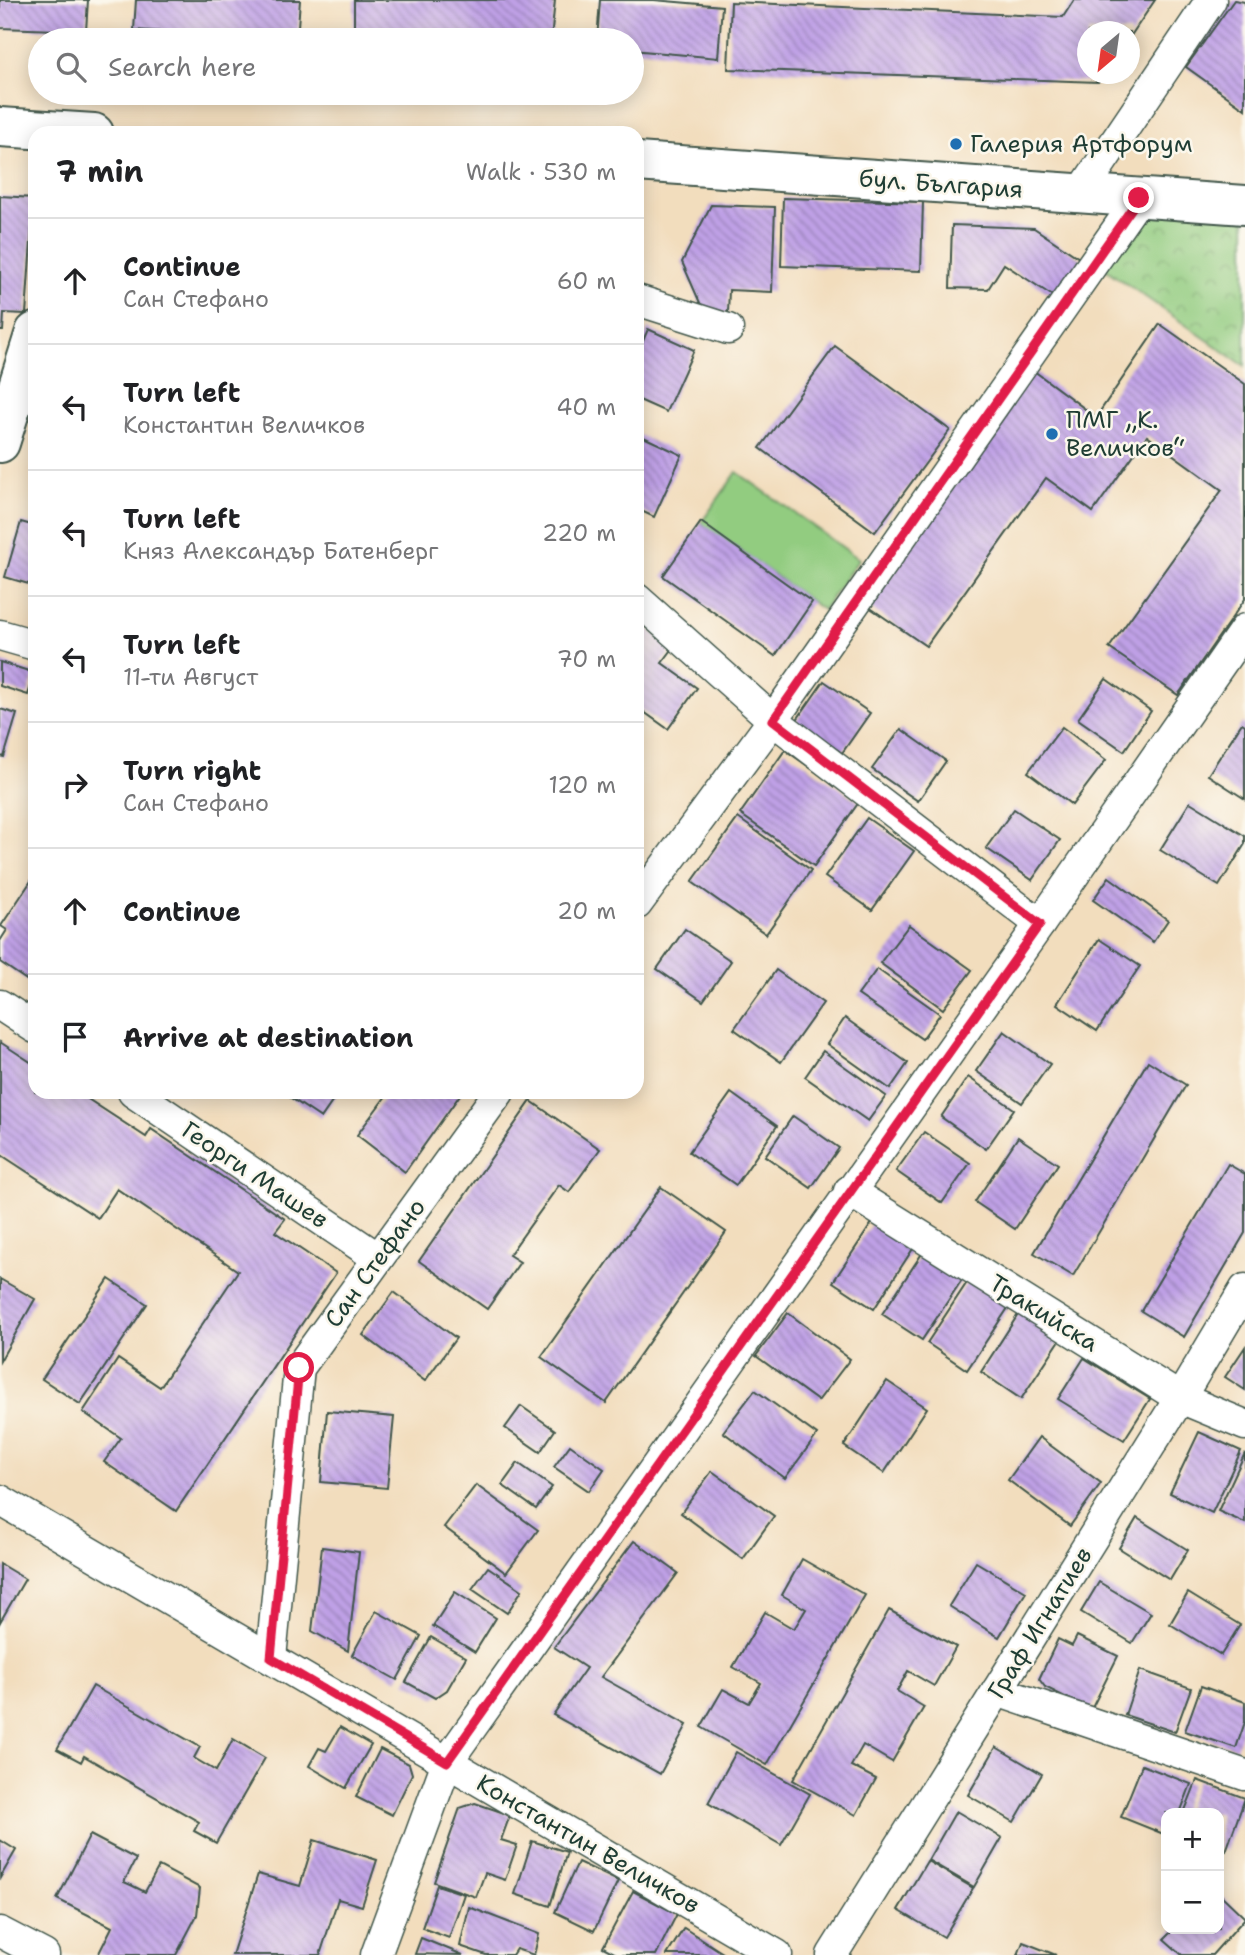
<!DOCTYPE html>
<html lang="en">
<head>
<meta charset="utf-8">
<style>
  :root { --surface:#fff; --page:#f6f6f6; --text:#202124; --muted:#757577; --line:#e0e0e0 }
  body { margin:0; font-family:"Shantell Sans",sans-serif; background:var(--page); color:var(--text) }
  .controls { position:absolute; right:21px; bottom:21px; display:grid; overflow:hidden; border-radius:14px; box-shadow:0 4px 18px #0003 }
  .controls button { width:63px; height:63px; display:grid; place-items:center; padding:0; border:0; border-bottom:2px solid var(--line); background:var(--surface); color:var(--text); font:35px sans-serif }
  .compass { position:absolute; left:1077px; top:21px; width:63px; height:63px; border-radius:50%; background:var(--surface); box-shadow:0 4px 18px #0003; rotate:209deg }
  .stop { position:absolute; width:21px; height:21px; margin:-16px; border:5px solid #e11d48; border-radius:50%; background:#fff }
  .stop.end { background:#e11d48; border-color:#fff; box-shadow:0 2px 7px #0008 }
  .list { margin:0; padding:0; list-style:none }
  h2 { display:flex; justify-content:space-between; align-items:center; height:91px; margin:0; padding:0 28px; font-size:30px }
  h2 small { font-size:23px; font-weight:400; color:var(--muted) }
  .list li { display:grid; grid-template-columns:46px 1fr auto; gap:21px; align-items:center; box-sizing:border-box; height:126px; padding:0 28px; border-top:2px solid var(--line) }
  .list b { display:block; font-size:26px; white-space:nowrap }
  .list p { margin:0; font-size:23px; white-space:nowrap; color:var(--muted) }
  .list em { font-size:23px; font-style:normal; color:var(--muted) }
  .icon { flex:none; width:38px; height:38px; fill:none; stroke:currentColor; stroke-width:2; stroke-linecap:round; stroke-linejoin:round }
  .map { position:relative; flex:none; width:1245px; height:1955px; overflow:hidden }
  .search { position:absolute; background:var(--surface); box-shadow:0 4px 18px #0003; left:28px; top:28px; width:616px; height:77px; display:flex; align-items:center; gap:18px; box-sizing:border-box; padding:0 24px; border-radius:38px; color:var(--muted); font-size:26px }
  .panel { position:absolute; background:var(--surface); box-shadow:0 4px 18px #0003; left:28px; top:126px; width:616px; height:973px; border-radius:21px }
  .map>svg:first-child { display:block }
  .park { fill:url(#park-crowns); stroke:#58845a; stroke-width:2 }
  .pitch { fill:#92cc80; stroke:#58845a; stroke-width:2 }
  .building { fill:url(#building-back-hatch) }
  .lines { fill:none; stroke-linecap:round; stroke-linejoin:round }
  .street-casing { stroke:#3f5549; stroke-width:33 }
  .secondary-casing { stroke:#3f5549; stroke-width:42 }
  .street { stroke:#fff; stroke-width:30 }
  .secondary { stroke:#fff; stroke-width:38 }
  .route { stroke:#e11d48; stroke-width:9 }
  .poi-dot { fill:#1f6fb2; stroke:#fbf7ec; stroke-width:2.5 }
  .labels { text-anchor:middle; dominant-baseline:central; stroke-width:5; stroke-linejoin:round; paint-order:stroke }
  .poi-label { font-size:24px; fill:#1f3d34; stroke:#fbf7ec; text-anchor:start }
  .street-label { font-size:24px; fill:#1f3d34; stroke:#fbf7ec }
</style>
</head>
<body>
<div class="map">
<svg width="1245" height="1955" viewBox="0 0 1245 1955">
  <defs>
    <pattern id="park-crowns" width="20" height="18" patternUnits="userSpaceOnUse" patternTransform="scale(1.75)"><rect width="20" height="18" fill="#92cc80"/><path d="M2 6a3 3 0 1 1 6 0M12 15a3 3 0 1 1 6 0" fill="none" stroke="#77a76a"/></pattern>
    <pattern id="building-back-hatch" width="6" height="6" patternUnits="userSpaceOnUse" patternTransform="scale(1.75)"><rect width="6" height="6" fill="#bfa0e6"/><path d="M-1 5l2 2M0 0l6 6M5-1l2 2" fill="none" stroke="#9b84bb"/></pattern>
  </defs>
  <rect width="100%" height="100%" fill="#fbf7ec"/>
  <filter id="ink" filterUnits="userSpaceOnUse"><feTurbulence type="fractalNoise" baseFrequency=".0143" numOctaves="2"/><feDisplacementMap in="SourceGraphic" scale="14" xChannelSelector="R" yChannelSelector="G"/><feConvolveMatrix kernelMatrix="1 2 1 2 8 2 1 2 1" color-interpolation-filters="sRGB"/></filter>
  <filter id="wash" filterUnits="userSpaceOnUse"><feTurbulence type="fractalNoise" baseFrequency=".00686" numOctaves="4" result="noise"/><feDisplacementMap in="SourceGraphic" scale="28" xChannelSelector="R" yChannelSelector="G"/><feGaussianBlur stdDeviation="1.57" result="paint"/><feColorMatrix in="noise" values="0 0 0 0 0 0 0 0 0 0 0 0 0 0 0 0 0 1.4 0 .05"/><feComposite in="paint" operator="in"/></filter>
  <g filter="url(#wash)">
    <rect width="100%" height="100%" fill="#f2ddbd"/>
    <path class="park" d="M1139,198L1245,205V366L1095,262Z"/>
    <path class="pitch" d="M737,472L859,559L823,610L701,523Z"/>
    <g id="blocks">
      <g class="building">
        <path d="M0,0H88L86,31L0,28Z"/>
        <path d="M136,0H300L297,40L134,30Z"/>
        <path d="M354,0H555L551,40H354Z"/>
        <path d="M600,0H654L722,6L718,58L632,50V40H597Z"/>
        <path d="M1074,0H1155L1130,37V32H1088V74H1105L1098,82L728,69L731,2L1063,17Z"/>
        <path d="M1234,0L1245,2V109L1186,67Z"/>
        <path d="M0,196L34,198L26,314L4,313L3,331H0Z"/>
        <path d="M783,198L923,202L921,271L781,266Z"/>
        <path d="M711,205L775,207L772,292L729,290L728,313L704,312L682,262Z"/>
        <path d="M952,225L1034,228L1088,264L1062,302L1004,264L988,289L950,288Z"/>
        <path d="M1160,324L1245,384V599L1178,695L1109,648L1222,490L1147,436L1093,512L1046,478L926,646L869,607L1034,371L1096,417Z"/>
        <path d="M648,329L694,350L666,412L637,399V355Z"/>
        <path d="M835,346L950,430L875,532L760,448Z"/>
        <path d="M637,434L682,455L654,517L637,509Z"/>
        <path d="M21,522L35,526V586L5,577Z"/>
        <path d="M701,522L812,602L775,656L663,576Z"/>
        <path d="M637,621L674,647L662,663L697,688L668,729L637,707Z"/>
        <path d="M0,662L35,673L28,695L0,686Z"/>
        <path d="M1106,679L1151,711L1124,751L1078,719Z"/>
        <path d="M824,681L870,713L842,753L796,721Z"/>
        <path d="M0,709L17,714L4,757L0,756Z"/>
        <path d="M1242,723L1245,725V799L1208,775Z"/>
        <path d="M1062,727L1106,760L1072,805L1028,772Z"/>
        <path d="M901,729L946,761L918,801L872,769Z"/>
        <path d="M785,750L859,802L814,866L740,814Z"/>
        <path d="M1190,802L1245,836V844L1219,886L1160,850Z"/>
        <path d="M1014,809L1060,840L1032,880L986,848Z"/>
        <path d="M738,818L811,870L766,934L692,882Z"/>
        <path d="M867,818L914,851L872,910L825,877Z"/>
        <path d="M35,875V970L28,981L0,962V941L7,930L1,926Z"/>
        <path d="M1109,877L1168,920L1153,942L1093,900Z"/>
        <path d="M909,925L972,970L943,1009L880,963Z"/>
        <path d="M685,929L731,961L703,1001L657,969Z"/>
        <path d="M1099,939L1140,966L1097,1031L1057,1004Z"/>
        <path d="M877,969L940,1014L922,1039L858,995Z"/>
        <path d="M776,970L823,1003L781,1062L734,1029Z"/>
        <path d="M845,1018L908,1063L890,1089L827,1044Z"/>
        <path d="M1004,1031L1050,1064L1022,1103L976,1071Z"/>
        <path d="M0,1042L35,1065V1092H77L146,1137L151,1129L285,1219L275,1232L336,1273L176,1511L104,1462L121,1438L83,1412L118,1359L160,1387L238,1271L117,1189L98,1218L0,1154Z"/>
        <path d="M823,1051L886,1096L868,1121L805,1077Z"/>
        <path d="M1148,1061L1186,1085L1073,1276L1034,1253Z"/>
        <path d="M968,1077L1014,1109L986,1149L941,1117Z"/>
        <path d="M282,1092H339L321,1118Z"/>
        <path d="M389,1092H462L405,1172L357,1135Z"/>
        <path d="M731,1093L777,1126L736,1185L689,1152Z"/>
        <path d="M531,1101L600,1149L569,1192L559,1185L509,1255L520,1262L487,1309L419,1261Z"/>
        <path d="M793,1116L839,1148L811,1188L765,1156Z"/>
        <path d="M924,1132L970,1163L942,1203L896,1171Z"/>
        <path d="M1018,1137L1058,1164L1015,1229L975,1202Z"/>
        <path d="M1228,1164L1245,1174V1233L1184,1337L1141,1311Z"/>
        <path d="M661,1187L726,1232L606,1403L541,1357Z"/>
        <path d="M876,1217L916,1244L874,1309L833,1282Z"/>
        <path d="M925,1249L965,1275L922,1340L882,1314Z"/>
        <path d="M970,1278L1010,1305L967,1370L927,1343Z"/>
        <path d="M0,1279L35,1299L0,1361Z"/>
        <path d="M109,1279L147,1304L80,1404L42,1379Z"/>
        <path d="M394,1292L456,1338L425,1381L363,1335Z"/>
        <path d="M1023,1307L1064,1334L1021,1399L981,1372Z"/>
        <path d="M788,1313L850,1359L818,1401L756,1356Z"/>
        <path d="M1245,1347V1390L1225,1377Z"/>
        <path d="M1084,1358L1150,1399L1124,1440L1058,1399Z"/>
        <path d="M887,1381L927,1408L884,1473L844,1446Z"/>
        <path d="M755,1390L817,1435L785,1478L723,1432Z"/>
        <path d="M521,1406L555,1430L540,1452L505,1428Z"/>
        <path d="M327,1411L394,1417L387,1488L321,1482Z"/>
        <path d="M1199,1432L1241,1451L1212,1513L1170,1493Z"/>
        <path d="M1039,1437L1101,1483L1070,1526L1008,1480Z"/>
        <path d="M570,1445L604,1469L589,1491L554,1467Z"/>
        <path d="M1245,1453V1523L1218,1511Z"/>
        <path d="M518,1463L552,1487L536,1509L502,1485Z"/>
        <path d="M712,1471L774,1516L743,1559L681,1513Z"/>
        <path d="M476,1485L538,1530L506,1573L444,1527Z"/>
        <path d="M1137,1518L1188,1550L1170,1580L1119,1548Z"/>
        <path d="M634,1541L678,1573L601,1677L687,1725L660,1774L553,1715L586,1668L554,1647Z"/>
        <path d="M322,1547L359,1552L348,1651L312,1631Z"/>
        <path d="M802,1559L865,1595L767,1765L701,1727L723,1689L749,1703L761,1683L733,1667L765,1612L794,1629L806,1609L782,1595Z"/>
        <path d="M976,1562L1026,1592L999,1637L949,1606Z"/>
        <path d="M0,1564L25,1579L0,1622Z"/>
        <path d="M488,1567L522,1590L507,1613L472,1589Z"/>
        <path d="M1099,1582L1151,1613L1132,1643L1081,1612Z"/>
        <path d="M455,1592L496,1618L475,1652L433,1626Z"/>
        <path d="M1188,1593L1240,1625L1221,1655L1170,1624Z"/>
        <path d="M889,1610L956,1647L934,1686L908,1671L897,1691L924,1707L892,1762L863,1745L851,1766L876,1779L856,1815L793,1780Z"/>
        <path d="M376,1611L421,1636L397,1680L352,1655Z"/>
        <path d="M1077,1636L1118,1656L1091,1710L1045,1687L1039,1679L1058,1639L1072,1646Z"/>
        <path d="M431,1637L466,1657L447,1690L435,1698L406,1682Z"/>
        <path d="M1140,1670L1191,1688L1175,1732L1125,1715Z"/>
        <path d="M93,1686L200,1747L194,1758L216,1771L233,1739L265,1758L216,1843L194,1831L199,1822L84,1756L81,1762L57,1749Z"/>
        <path d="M1201,1686L1245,1702V1722L1236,1748L1185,1731Z"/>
        <path d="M340,1727L371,1745L346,1788L309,1766L319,1748L326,1751Z"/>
        <path d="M996,1747L1042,1774L1014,1822L968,1795Z"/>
        <path d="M380,1749L409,1764L412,1774L392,1815L356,1797Z"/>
        <path d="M736,1752L810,1794L781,1845L708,1803Z"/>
        <path d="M1142,1765L1191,1784L1180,1813H1166V1835L1121,1817Z"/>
        <path d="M1197,1780L1245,1798L1226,1851L1219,1848V1813H1184Z"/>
        <path d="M475,1803L510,1815L501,1840L517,1845L505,1880L485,1873L476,1897L434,1882L460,1808Z"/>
        <path d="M956,1811L1002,1838L974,1887L928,1860Z"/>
        <path d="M90,1835L136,1859L124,1882L133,1886L145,1892L159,1866L200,1888L197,1915L176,1955H98L112,1927L57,1899Z"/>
        <path d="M0,1840L16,1850L0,1878Z"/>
        <path d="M314,1840L377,1860L362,1906L338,1899L320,1955H232L258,1874L300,1886Z"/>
        <path d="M532,1841L567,1852L550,1906L515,1894Z"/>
        <path d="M927,1861L973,1888L944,1937L898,1910Z"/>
        <path d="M578,1862L618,1881L594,1931L555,1912Z"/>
        <path d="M437,1885L464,1894L449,1938L422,1928Z"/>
        <path d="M633,1891L677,1914L656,1955H618L603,1947Z"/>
        <path d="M1219,1893L1245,1918L1212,1955H1182L1164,1939L1174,1929H1219Z"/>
        <path d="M469,1907L539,1934L534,1955L516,1949L512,1955H486L460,1946Z"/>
        <path d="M684,1928L726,1955H667Z"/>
        <path d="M421,1938L463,1955L415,1954Z"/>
        <path d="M1023,1942L1056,1955H1018Z"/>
      </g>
    </g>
  </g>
  <g filter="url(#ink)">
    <use href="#blocks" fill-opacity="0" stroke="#3f5549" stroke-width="2"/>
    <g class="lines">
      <defs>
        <g id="street">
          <path d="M1080,194L1211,0"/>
          <path d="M637,300L728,329"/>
          <path d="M637,599L773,720L1040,924"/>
          <path d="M0,635L35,645"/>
          <path d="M637,904L773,720L1139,198"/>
          <path d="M0,1005L35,1028"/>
          <path d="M133,1092L378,1258"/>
          <path d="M849,1191L1180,1398L1245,1425"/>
          <path d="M0,1500L777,1955"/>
          <path d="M271,1658L299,1368L499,1092"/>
          <path d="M997,1691L1245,1775"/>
          <path d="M0,1932L44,1955"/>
          <path d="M376,1955L447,1762L1040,924L1245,629"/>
          <path d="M832,1955L1180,1398L1245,1289"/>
        </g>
        <g id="secondary">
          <path d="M0,127L94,133"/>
          <path d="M637,162L1245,205"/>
          <path d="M0,443L35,332"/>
        </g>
      </defs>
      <use href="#street" class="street-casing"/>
      <use href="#secondary" class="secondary-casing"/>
      <use href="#street" class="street"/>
      <use href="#secondary" class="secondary"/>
    </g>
  </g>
  <g class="lines" filter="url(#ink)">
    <path class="route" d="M299,1368L271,1658L447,1762L1040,924L773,720L1139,198"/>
  </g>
  <g class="poi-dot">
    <circle cx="956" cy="144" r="7"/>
    <circle cx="1052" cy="434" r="7"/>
  </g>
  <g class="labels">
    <g class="poi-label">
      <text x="970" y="144">Галерия Артфорум</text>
      <text x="1066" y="420">ПМГ „К.<tspan x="1066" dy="28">Величков“</tspan></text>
    </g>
    <g class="street-label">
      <text transform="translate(941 184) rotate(4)">бул. България</text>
      <text transform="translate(255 1175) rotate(34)">Георги Машев</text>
      <text transform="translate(375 1263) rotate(-54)">Сан Стефано</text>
      <text transform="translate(1044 1313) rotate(32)">Тракийска</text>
      <text transform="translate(1040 1623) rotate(-58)">Граф Игнатиев</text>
      <text transform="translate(588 1844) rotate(30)">Константин Величков</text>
    </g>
  </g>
</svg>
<div class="controls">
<button>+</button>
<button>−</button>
</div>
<svg class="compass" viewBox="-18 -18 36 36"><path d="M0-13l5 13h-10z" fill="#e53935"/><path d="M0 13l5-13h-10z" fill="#757577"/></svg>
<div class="stop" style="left:299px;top:1368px"></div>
<div class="stop end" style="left:1139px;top:198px"></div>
<div class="search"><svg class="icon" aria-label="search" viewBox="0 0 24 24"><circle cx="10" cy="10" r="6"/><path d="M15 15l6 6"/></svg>Search here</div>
<section class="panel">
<h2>7 min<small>Walk · 530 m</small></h2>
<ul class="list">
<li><svg class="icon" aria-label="ahead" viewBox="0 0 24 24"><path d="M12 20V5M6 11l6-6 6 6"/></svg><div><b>Continue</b><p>Сан Стефано</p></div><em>60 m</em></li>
<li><svg class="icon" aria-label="left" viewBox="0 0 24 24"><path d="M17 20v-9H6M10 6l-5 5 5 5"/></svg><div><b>Turn left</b><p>Константин Величков</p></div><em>40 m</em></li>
<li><svg class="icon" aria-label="left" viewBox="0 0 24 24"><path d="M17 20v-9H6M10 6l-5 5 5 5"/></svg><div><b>Turn left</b><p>Княз Александър Батенберг</p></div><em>220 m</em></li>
<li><svg class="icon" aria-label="left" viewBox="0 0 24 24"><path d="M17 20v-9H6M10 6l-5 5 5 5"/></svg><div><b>Turn left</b><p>11-ти Август</p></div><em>70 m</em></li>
<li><svg class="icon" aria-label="right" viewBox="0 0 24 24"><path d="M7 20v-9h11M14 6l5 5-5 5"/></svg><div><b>Turn right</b><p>Сан Стефано</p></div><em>120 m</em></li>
<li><svg class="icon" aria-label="ahead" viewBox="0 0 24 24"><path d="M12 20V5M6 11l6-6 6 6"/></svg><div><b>Continue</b></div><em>20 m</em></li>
<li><svg class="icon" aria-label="arrive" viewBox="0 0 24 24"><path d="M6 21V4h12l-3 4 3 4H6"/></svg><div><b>Arrive at destination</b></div></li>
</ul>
</section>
</div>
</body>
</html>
